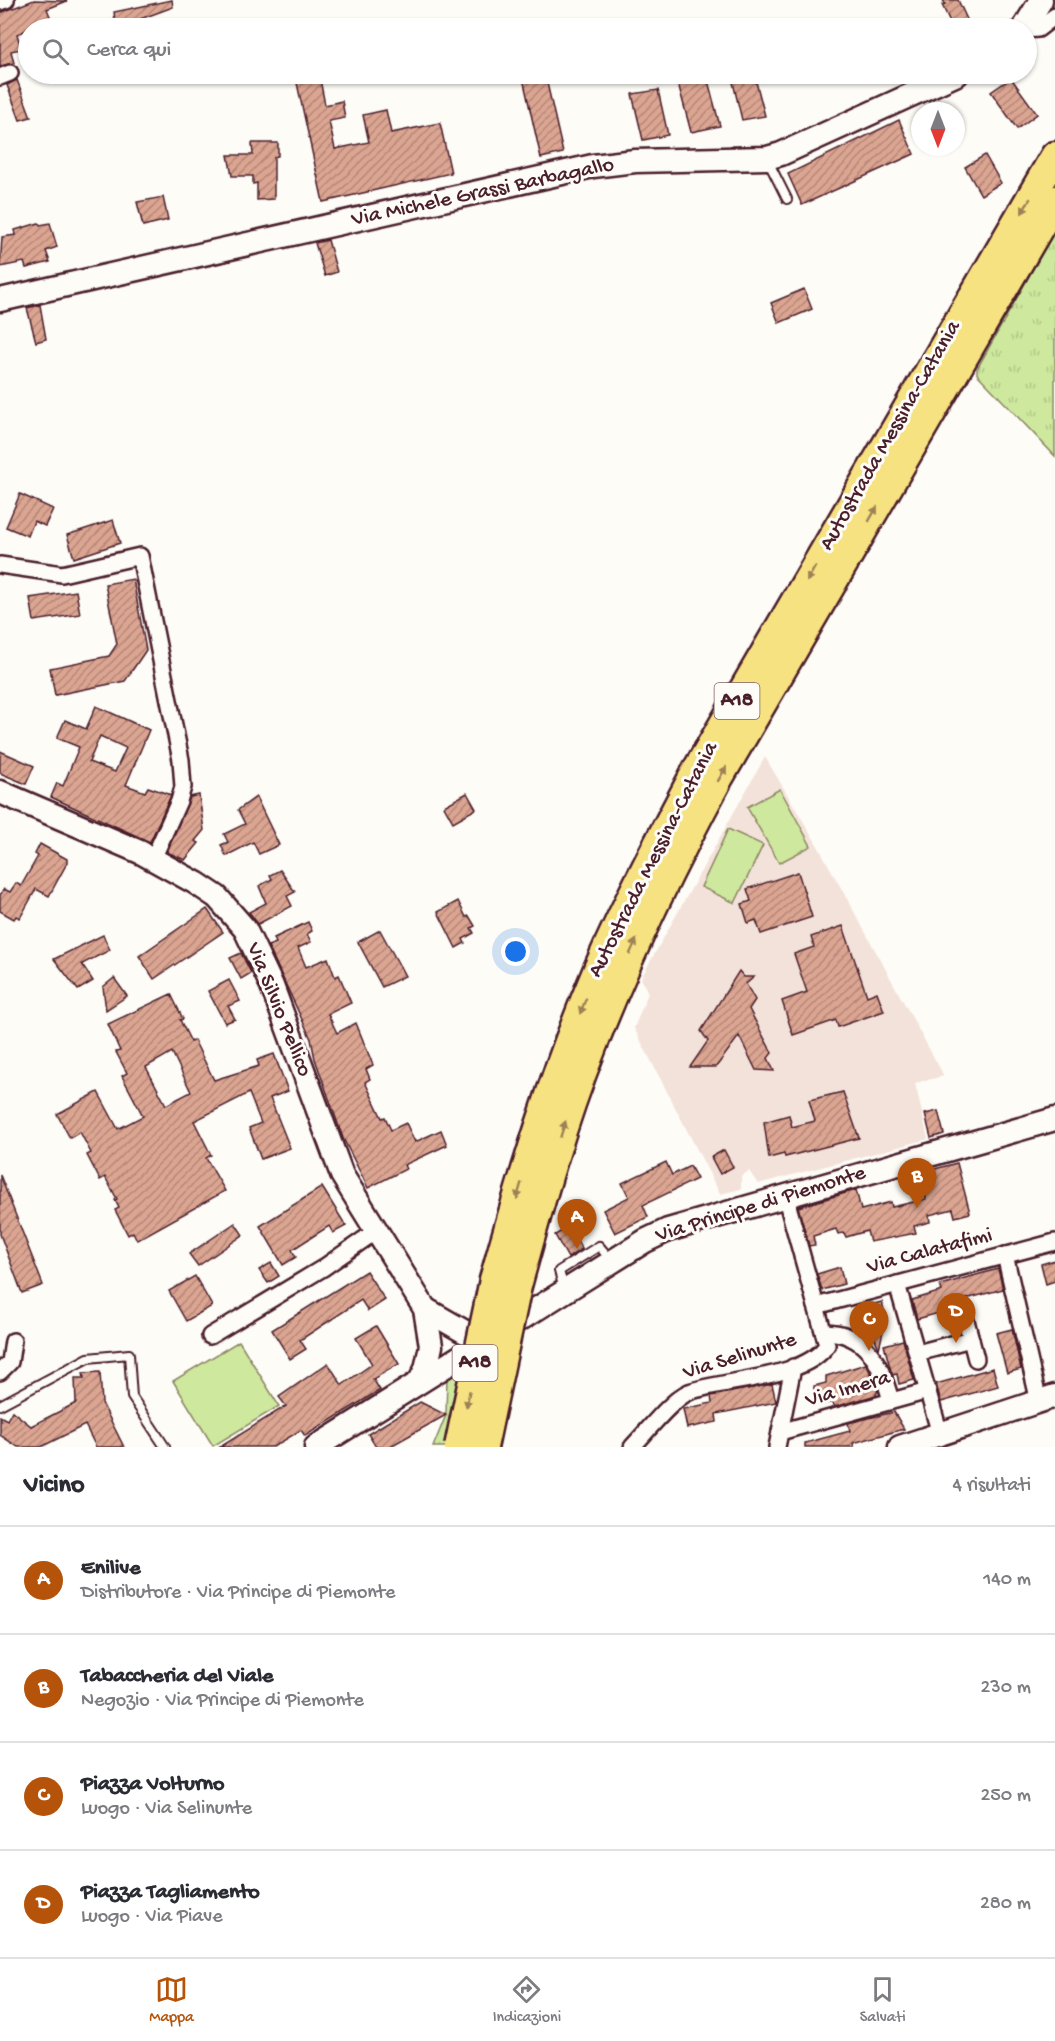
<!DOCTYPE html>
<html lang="it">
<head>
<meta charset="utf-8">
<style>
  :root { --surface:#fff; --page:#f2f2f3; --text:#2b2b33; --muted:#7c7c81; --line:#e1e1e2; --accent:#b45309 }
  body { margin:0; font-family:"Gochi Hand",sans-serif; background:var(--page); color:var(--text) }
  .compass { position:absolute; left:911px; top:102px; width:54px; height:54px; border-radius:50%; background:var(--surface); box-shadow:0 2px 4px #0004; rotate:180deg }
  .you { position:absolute; left:516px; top:952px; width:21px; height:21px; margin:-15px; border:4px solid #fff; border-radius:50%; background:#1a73e8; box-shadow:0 0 0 9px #1a73e833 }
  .badge { display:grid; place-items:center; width:39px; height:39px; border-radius:50%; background:var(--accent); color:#fff; font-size:20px; font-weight:700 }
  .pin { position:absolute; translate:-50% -50px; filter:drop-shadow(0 2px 3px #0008) }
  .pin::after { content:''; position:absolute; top:32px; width:21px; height:18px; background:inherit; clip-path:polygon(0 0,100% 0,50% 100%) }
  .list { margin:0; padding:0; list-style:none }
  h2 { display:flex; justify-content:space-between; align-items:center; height:78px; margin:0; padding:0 24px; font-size:26px }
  h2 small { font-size:20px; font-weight:400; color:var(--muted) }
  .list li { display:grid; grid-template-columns:39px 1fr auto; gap:18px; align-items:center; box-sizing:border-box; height:108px; padding:0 24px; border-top:2px solid var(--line) }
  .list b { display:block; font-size:22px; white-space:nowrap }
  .list p { margin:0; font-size:20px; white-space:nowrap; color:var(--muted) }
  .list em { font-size:20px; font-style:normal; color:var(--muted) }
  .icon { flex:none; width:33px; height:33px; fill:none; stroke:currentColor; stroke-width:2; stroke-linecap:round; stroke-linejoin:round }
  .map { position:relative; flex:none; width:1055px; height:1447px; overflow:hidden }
  .search { position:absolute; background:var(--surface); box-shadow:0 2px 4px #0004; left:18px; right:18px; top:18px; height:66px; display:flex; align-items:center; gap:15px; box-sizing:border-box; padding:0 21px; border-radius:33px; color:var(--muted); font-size:22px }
  .sheet { height:510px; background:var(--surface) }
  nav { display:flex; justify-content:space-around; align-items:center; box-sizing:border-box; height:84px; border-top:2px solid var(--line); background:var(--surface); font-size:16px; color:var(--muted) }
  nav a { display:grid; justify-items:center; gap:3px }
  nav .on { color:var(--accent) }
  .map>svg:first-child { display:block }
  .built { fill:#f3e2d9 }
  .grass { fill:url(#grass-tufts); stroke:#8c8464; stroke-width:1.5 }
  .park { fill:#cee89e; stroke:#8c8464; stroke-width:1.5 }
  .building { fill:url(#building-hatch); stroke:#4a1f2b; stroke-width:1.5; fill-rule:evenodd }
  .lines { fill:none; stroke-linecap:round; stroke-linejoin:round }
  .lane-casing { stroke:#4a1f2b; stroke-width:12 }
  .street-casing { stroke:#4a1f2b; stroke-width:20 }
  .secondary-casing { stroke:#4a1f2b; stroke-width:27 }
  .highway-casing { stroke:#4a1f2b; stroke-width:33 }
  .lane { stroke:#fdfcf7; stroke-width:8 }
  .street { stroke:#fdfcf7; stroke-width:15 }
  .secondary { stroke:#fdfcf7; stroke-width:22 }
  .highway { stroke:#f7e281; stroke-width:28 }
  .highway-bridge-casing { stroke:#4a1f2b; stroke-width:33; stroke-linecap:butt }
  .highway-bridge { stroke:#f7e281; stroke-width:28 }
  .oneway { fill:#a08056 }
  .labels { text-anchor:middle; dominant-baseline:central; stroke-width:6; stroke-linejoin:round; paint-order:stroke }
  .shield { fill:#fdfcf7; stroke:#806168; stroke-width:1.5 }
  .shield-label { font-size:21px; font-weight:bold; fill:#4a1f2b }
  .street-label { font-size:22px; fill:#4a1f2b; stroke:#fdfcf7 }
</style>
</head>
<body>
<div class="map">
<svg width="1055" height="1447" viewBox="0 0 1055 1447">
  <defs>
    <pattern id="grass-tufts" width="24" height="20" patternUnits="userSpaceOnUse" patternTransform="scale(1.5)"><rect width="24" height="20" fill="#cee89e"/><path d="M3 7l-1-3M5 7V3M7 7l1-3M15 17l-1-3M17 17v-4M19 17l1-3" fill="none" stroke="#b2c788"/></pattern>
    <pattern id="building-hatch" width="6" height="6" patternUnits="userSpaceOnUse" patternTransform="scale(1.5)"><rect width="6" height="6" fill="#dba592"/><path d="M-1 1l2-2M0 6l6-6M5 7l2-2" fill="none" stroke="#b48677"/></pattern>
  </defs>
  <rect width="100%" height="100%" fill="#fdfcf7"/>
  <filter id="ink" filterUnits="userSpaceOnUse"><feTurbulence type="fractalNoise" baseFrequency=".0167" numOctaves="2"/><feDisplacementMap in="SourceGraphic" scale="12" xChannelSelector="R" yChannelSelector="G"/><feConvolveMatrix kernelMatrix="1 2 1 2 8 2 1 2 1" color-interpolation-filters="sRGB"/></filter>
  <g filter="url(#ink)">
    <path class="built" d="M765,757L818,846L944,1076L915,1083L928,1139L758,1184L749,1171L741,1176V1189L720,1194L634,1028L648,993L641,978Z"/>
    <g class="grass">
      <path d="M1055,230V456L977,374V369Z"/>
      <path d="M460,1367L446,1447H433L446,1415L447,1377Z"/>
    </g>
    <g class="park">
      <path d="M780,789L811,846L779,863L747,807Z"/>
      <path d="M728,829L763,845L735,903L701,887Z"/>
      <path d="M239,1341L279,1406L213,1446L173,1381Z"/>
    </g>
    <g class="building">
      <path d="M34,0L67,1L47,9L52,21L17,34L21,49L11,51L14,63L0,66V13Z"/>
      <path d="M172,0L173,7L116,28L114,12Z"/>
      <path d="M943,0H958L971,28H953L942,5L945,4Z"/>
      <path d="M295,74H319L325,105L342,101L345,118L329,121L335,149L369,142L363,115L386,110L391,133L440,123L451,173L323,202Z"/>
      <path d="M522,74H545L563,153L541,158Z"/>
      <path d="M731,74H754L765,116L742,120Z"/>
      <path d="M707,77L720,126L691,132L678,83Z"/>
      <path d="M1011,78L1037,114L1017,129L991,92Z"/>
      <path d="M17,80L31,117L20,120L7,85Z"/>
      <path d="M658,90L668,135L643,140L632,94Z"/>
      <path d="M899,120L914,154L802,205L788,174Z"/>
      <path d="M252,143H278V156L274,157V199L257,200V183L253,184V176H232L228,155H253Z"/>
      <path d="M985,155L1001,183L981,195L965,167Z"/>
      <path d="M163,197L168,220L143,226L137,202Z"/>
      <path d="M39,223L40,225L50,223L57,247L46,251L50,262L26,268L24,262L0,267L2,237L16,235L15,230Z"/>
      <path d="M328,240L337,272L325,276L315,243Z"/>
      <path d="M804,289L812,309L779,323L771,303Z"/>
      <path d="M40,305L46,339L36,342L27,308Z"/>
      <path d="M20,494L53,509L45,526L34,521L28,536L6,527Z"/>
      <path d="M113,520L120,543L74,558L67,535Z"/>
      <path d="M133,579L146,650L125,681L55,695L50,668L109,656L117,644L105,584Z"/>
      <path d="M76,591L80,614L34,621L30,598Z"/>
      <path d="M96,706L149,730L126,785L145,792L148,787L171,795L150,842L51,797L57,783L63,786L79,747L57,738L65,720L86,729ZM100,736L126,748L115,772L89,762Z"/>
      <path d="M0,751L34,766L26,784L0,773Z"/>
      <path d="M467,793L476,809L453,822L444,806Z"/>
      <path d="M199,795L204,830L195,841L199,843L185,860L167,852L190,797Z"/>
      <path d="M256,797L279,845L259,854L253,842L226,856L221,845L228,842L224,834L245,824L238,810Z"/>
      <path d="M40,844L67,859V863L49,896L36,889L20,918L16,916L14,919L0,911V895L4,889L10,892L16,883L21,886L38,856L35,854Z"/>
      <path d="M280,870L295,892L287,896L292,906L258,924L249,912L266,903L259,886L272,879L270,875Z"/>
      <path d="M798,872L812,917L761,934L756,920L748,923L742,904L751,901L747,889Z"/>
      <path d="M458,901L466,917L469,916L475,926L471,928L474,933L463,939L465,943L456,948L438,912Z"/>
      <path d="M207,909L223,932L154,979L139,956Z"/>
      <path d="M308,922L312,931L307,934L311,942L298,948L306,967L328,958L335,977L339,975L351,1003L328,1014L337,1033L356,1023L373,1065L366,1069L370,1079L365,1082L382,1118L385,1117L391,1130L406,1123L415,1142L441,1130L447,1145L404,1165L406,1169L368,1188L343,1138L315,1059L311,1039L268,946L276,943L274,938Z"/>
      <path d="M843,926L867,996L877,992L884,1011L838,1027L836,1020L793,1035L782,1001L807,992L794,954L814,947L811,937Z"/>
      <path d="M380,930L405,976L382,987L358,942Z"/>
      <path d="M103,935L110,950L82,964L93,981L78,990L54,959Z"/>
      <path d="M241,953L251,973L241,979L230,958Z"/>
      <path d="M739,971L744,977H754L746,984L755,1000L749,1009L772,1053L768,1058L774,1071L756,1070L739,1036L716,1067H690L708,1041L701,1031Z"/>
      <path d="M114,978L127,996L106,1010L103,987Z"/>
      <path d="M229,980L240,1001L228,1006L235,1019L225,1023L208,991Z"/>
      <path d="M171,994L183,1019L180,1020L191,1042L194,1040L214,1080L259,1066L257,1060L274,1054L288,1091L270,1098L290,1148L261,1159L249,1128L261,1123L249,1093L194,1121L211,1155L206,1158L225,1191L137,1240L133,1232L128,1235L115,1210L119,1208L115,1200L117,1199L105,1177L100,1180L87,1155L91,1153L80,1132L70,1138L57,1114L98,1092L118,1129L143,1116L122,1076L127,1073L116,1052L120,1051L108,1024ZM172,1052L191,1092L166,1105L146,1067Z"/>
      <path d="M843,1092L859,1138L785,1157L784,1154L769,1158L764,1122L789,1115L792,1127L815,1121L809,1100Z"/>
      <path d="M938,1111L944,1134L931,1138L925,1114Z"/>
      <path d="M724,1150L733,1167L720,1174L711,1157Z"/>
      <path d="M666,1162L672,1175L690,1166L697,1179L643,1205L648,1217L615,1233L603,1210L629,1197L622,1183Z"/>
      <path d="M957,1163L970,1213L955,1217L953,1209L929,1215L930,1222L914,1226L916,1233L870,1242L867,1231L846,1237L844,1233L838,1234L836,1229L813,1236L815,1245L809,1246L798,1207L856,1190L861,1210L891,1202L892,1207L926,1199L920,1173Z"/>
      <path d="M0,1175L43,1285L22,1293L0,1234Z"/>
      <path d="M322,1187L346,1226L333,1233L329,1226L307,1240L292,1250L296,1257L283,1265L260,1226Z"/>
      <path d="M235,1223L243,1235L198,1266L189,1254Z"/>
      <path d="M569,1227L582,1249L568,1258L555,1235Z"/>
      <path d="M1055,1260V1281L1046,1284L1041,1264Z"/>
      <path d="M271,1263L279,1276L268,1283L259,1270Z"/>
      <path d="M840,1267L844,1284L822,1290L817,1274Z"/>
      <path d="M998,1269L1003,1289L944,1305L946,1311L917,1319L912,1300L942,1291L940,1285Z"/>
      <path d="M366,1271L385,1300L368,1311L361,1300L300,1340L306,1349L290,1359L272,1330Z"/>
      <path d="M195,1276L212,1306L186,1321L169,1291Z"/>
      <path d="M882,1302L886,1318L879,1349L874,1336L871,1337L863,1307Z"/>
      <path d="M376,1326L399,1364L373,1379L380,1390L305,1436L301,1430L273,1447H220L286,1406L279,1397L328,1363L342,1385L372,1364L356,1338Z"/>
      <path d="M1012,1329L1021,1369L1007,1373L996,1333Z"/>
      <path d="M903,1340L914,1380L899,1384L897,1374L893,1375L891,1371L884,1345Z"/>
      <path d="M866,1364L872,1376L871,1381L878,1390L876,1395L835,1407L832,1402L820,1405L814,1398V1386L826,1383V1376Z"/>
      <path d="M993,1368L998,1386L941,1402L936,1384Z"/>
      <path d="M100,1372L102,1403L124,1447H96L85,1425L41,1447H18L0,1435V1416L7,1420L12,1411L31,1426L76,1403L75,1378H84L83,1373Z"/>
      <path d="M772,1384L776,1402L716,1414L717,1422L687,1428L683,1409L712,1403L711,1396Z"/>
      <path d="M420,1402L446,1415L389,1447H376L368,1434Z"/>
      <path d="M894,1412L904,1429L853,1443L854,1447H805V1443L850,1431L848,1423Z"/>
    </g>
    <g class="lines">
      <defs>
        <g id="lane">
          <path d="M767,159L787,199"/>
          <path d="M564,1289L559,1271L599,1246L611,1260"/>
          <path d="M0,1405L88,1358L129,1354L132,1397L165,1447"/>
        </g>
        <g id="street">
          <path d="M0,2L6,0"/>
          <path d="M1026,30L1038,29L1055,16"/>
          <path d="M0,77L10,73"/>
          <path d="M0,565L62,574L140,556L181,760L183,787L179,801L153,859"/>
          <path d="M1005,1255L1039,1402"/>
          <path d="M897,1284L940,1434"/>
          <path d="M816,1306L1055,1242"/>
          <path d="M963,1309L976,1359"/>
          <path d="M824,1332C867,1332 882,1366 891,1401"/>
          <path d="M210,1336L323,1268L376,1231"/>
          <path d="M917,1353L971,1339"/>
          <path d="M0,1372L10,1362L13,1341"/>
          <path d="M780,1432L928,1391"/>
          <path d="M632,1447C646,1433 672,1399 689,1392C725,1379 805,1379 827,1345L785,1195"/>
          <path d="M777,1447L793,1367"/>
        </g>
        <g id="secondary">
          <path d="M1024,28L1041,0"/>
          <path d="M0,300L593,166L635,161L767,158L781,154L957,74"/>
          <path d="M0,792L140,852L196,883L217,897L245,929L272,986L342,1175L425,1309L431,1346L426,1369L420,1381"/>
          <path d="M425,1309L465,1332H498"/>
          <path d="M316,1447L645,1241L668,1230L1055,1119"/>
          <path d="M900,1447L1055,1396"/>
        </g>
        <g id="highway">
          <path d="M494,1280C523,1175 555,1070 598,969C628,900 663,834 698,768L1055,156"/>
          <path d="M517,1286C539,1205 561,1125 592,1047C628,954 671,866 718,779L1055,200"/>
        </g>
      </defs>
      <use href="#lane" class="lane-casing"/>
      <use href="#street" class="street-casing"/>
      <use href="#secondary" class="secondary-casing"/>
      <use href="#highway" class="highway-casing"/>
      <use href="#lane" class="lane"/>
      <use href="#street" class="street"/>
      <use href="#secondary" class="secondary"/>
      <use href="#highway" class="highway"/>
      <defs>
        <g id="highway-bridge">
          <path d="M459,1447L494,1280"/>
          <path d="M483,1447L517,1286"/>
        </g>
      </defs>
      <use href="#highway-bridge" class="highway-bridge-casing"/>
      <use href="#highway-bridge" class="highway-bridge"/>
    </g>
    <defs><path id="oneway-solid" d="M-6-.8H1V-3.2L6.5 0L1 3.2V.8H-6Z" transform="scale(1.5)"/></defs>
    <g class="oneway">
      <use href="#oneway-solid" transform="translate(1026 206) rotate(120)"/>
      <use href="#oneway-solid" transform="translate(873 514) rotate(-60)"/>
      <use href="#oneway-solid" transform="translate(811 574) rotate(120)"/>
      <use href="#oneway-solid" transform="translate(722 774) rotate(-60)"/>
      <use href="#oneway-solid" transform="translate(633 947) rotate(-66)"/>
      <use href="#oneway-solid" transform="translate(583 1006) rotate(112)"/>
      <use href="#oneway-solid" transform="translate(563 1129) rotate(-72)"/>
      <use href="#oneway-solid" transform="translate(519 1191) rotate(106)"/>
      <use href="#oneway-solid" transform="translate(468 1399) rotate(101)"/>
    </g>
  </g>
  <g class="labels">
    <g class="shield">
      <rect x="714.5" y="683" width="45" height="36" rx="4.5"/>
      <rect x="452.5" y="1345" width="45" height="36" rx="4.5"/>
    </g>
    <g class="shield-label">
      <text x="737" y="701">A18</text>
      <text x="475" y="1363">A18</text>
    </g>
    <g class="street-label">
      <text transform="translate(483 193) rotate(-12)">Via Michele Grassi Barbagallo</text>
      <text transform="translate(891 436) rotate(-60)">Autostrada Messina-Catania</text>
      <text transform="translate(654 860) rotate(-63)">Autostrada Messina-Catania</text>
      <text transform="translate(278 1010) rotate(68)">Via Silvio Pellico</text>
      <text transform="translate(761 1205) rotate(-17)">Via Principe di Piemonte</text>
      <text transform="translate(930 1252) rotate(-15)">Via Calatafimi</text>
      <text transform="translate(740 1357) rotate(-17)">Via Selinunte</text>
      <text transform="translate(848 1390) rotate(-16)">Via Imera</text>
    </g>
  </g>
</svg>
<svg class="compass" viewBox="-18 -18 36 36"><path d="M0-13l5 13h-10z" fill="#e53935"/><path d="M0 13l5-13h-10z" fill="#7c7c81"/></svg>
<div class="you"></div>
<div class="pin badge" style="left:577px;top:1249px">A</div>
<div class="pin badge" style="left:917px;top:1208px">B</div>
<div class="pin badge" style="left:869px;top:1351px">C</div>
<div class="pin badge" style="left:956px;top:1343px">D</div>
<div class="search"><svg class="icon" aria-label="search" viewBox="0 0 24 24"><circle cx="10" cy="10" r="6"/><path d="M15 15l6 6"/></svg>Cerca qui</div>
</div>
<section class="sheet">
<h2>Vicino<small>4 risultati</small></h2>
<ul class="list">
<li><span class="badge">A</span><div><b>Enilive</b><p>Distributore · Via Principe di Piemonte</p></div><em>140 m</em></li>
<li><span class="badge">B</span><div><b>Tabaccheria del Viale</b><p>Negozio · Via Principe di Piemonte</p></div><em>230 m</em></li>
<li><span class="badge">C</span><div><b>Piazza Volturno</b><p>Luogo · Via Selinunte</p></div><em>250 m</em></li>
<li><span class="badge">D</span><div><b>Piazza Tagliamento</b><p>Luogo · Via Piave</p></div><em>280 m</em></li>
</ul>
</section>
<nav>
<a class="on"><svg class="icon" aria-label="map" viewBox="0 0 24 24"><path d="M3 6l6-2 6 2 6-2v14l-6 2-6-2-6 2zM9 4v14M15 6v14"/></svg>Mappa</a>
<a><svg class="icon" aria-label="directions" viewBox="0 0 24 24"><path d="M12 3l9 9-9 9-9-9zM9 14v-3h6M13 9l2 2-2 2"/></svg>Indicazioni</a>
<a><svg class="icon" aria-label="saved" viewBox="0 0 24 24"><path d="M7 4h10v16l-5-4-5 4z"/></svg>Salvati</a>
</nav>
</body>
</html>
